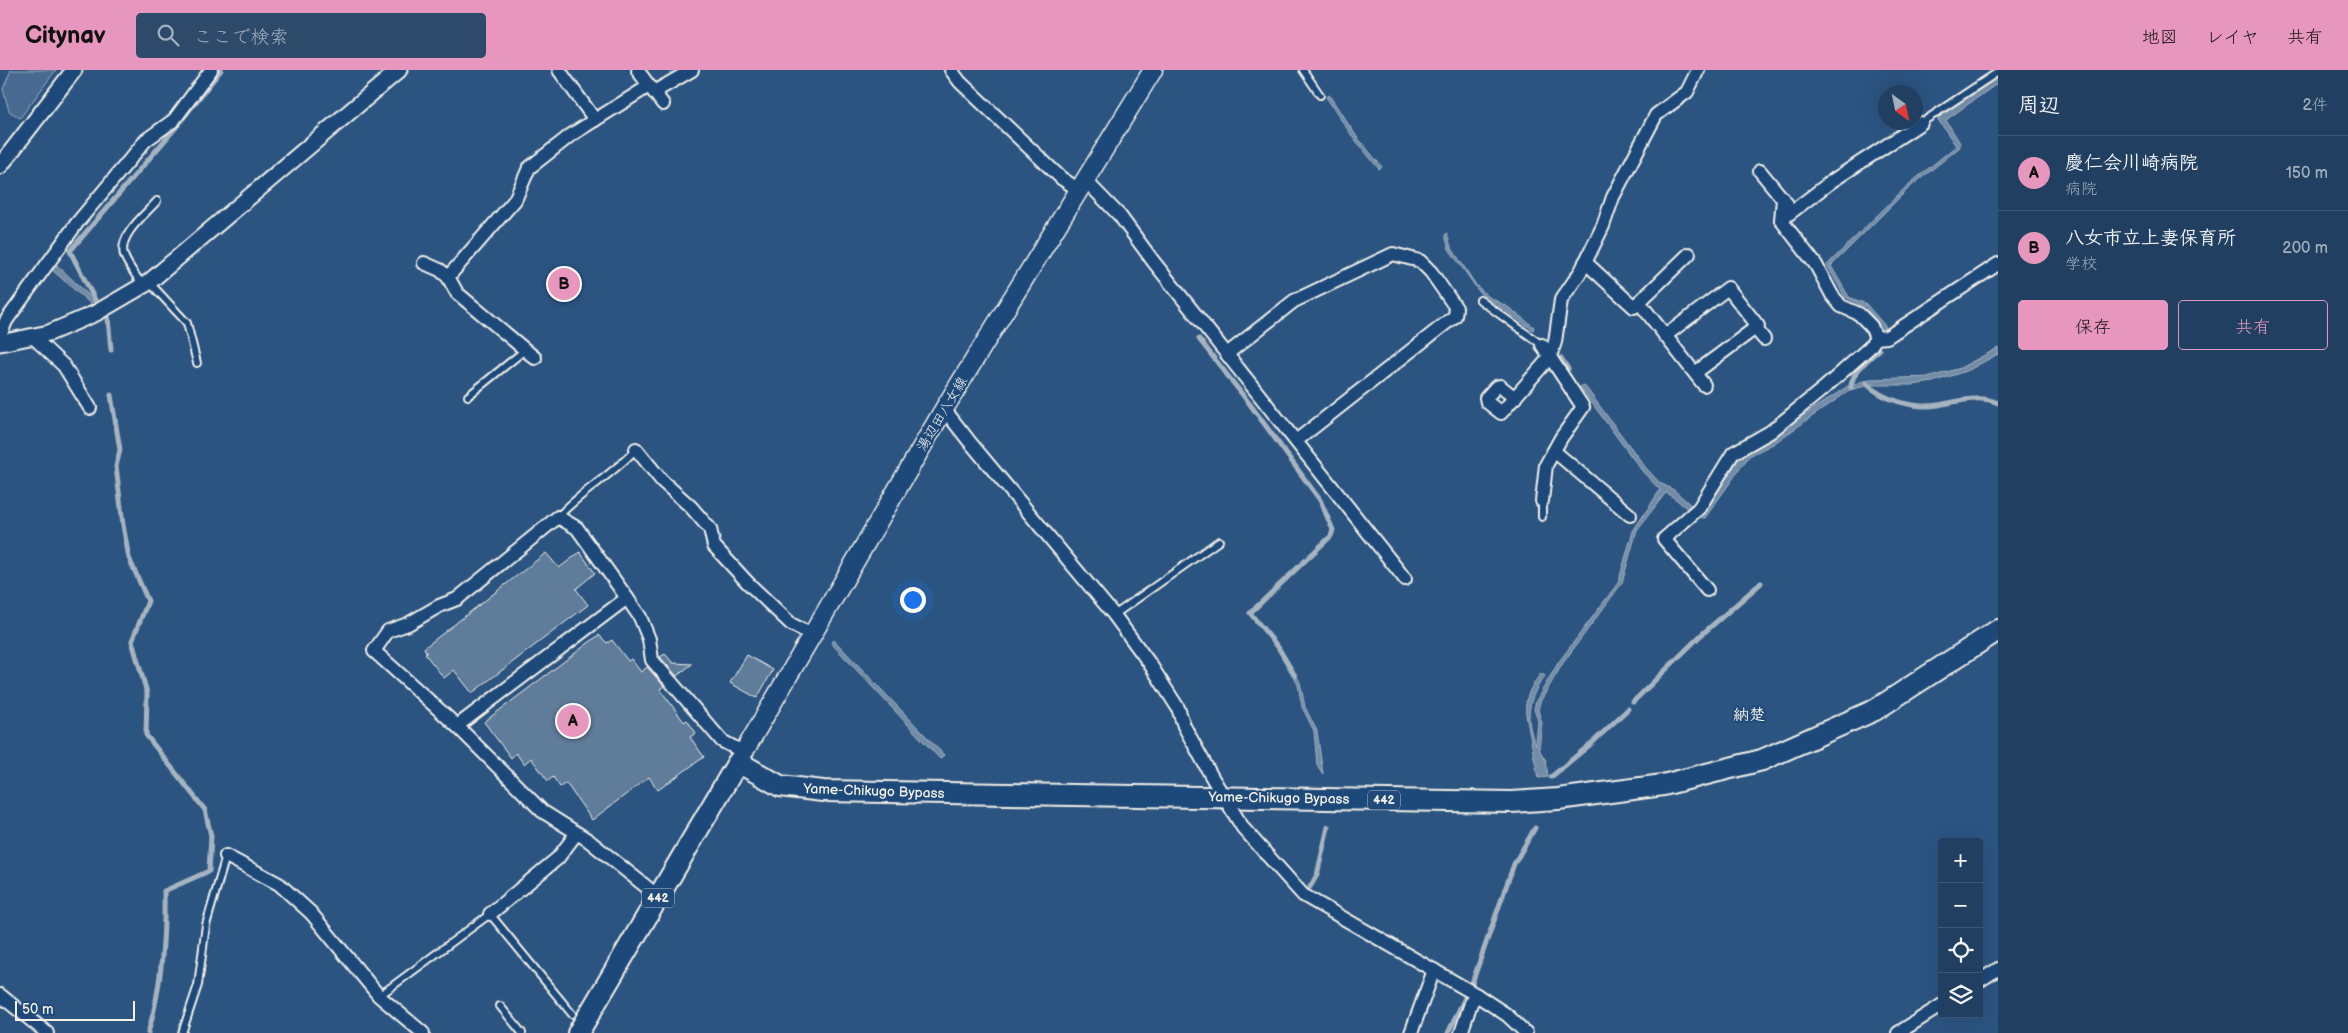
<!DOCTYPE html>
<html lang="ja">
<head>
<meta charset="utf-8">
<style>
  :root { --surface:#213f61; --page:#2d4a6a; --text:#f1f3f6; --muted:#a2afbd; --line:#3e5876; --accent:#e797bd }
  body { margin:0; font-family:"Balsamiq Sans","Klee One",sans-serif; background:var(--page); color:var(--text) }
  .controls { position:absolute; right:15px; bottom:15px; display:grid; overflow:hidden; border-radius:5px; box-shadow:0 5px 20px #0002 }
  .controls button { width:45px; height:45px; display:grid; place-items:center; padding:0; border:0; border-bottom:1px solid var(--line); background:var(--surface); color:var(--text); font:25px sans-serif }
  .compass { position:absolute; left:1878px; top:15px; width:45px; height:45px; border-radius:50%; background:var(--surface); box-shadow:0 5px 20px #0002; rotate:147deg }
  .scale { position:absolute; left:15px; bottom:12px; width:120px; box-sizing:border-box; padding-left:5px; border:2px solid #f4f1e8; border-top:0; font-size:14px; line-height:18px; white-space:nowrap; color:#f4f1e8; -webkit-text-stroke:4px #1f4a7a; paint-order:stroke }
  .you { position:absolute; left:912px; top:529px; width:18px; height:18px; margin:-12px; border:4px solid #fff; border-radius:50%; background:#1a73e8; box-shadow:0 0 0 8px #1a73e833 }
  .badge { display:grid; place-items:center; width:32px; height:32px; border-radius:50%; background:var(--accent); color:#111; font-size:16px; font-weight:700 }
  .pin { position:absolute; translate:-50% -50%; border:2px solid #fff; box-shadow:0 1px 5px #0006 }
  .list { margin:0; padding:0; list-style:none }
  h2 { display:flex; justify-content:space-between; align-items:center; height:65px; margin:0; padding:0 20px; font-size:21px }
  h2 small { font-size:16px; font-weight:400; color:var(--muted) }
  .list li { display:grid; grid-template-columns:32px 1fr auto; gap:15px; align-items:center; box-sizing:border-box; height:75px; padding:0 20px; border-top:1px solid var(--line) }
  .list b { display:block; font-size:19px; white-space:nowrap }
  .list p { margin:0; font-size:16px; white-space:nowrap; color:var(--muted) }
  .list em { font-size:16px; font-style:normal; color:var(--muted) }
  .actions { display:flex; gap:10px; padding:15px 20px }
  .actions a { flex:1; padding:11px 0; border:1px solid var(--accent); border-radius:5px; text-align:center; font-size:18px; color:var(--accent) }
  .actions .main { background:var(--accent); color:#111 }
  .icon { flex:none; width:28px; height:28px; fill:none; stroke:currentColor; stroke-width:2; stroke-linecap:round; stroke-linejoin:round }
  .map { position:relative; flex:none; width:1998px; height:963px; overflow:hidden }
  header { display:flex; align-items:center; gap:30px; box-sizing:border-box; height:70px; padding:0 25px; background:var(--accent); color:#111 }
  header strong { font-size:24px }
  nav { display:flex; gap:28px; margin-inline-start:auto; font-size:18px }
  .search { width:350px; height:45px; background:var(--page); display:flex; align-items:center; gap:12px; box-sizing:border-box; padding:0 18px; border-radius:5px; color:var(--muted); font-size:19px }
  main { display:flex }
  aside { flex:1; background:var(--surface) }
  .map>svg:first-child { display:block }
  .green { fill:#496b90; stroke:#9eaebc }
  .water { fill:#738ca6; stroke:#a7b4c0 }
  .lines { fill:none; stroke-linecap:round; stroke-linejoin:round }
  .stream { stroke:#a7b4c0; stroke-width:5 }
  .building { fill:#5e7b9a; stroke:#f4f1e8 }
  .service-casing { stroke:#f4f1e8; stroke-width:10 }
  .minor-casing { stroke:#f4f1e8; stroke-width:16 }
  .tertiary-casing { stroke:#f4f1e8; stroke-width:19 }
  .secondary-casing { stroke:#f4f1e8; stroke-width:21 }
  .trunk-casing { stroke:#f4f1e8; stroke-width:24 }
  .service { stroke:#1f4a7a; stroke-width:6 }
  .minor { stroke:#1f4a7a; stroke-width:12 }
  .tertiary { stroke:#1f4a7a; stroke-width:15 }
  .secondary { stroke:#1f4a7a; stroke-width:18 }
  .trunk { stroke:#1f4a7a; stroke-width:20 }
  .labels { text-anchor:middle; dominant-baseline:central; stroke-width:4; stroke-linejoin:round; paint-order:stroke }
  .shield { fill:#1f4a7a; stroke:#b4bfc7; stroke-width:1 }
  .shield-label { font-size:12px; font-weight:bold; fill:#f4f1e8 }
  .street-label { font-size:14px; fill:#f4f1e8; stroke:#1f4a7a }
  .quarter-label { font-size:16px; font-weight:bold; fill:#f4f1e8; stroke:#1f4a7a }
</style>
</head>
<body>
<header>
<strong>Citynav</strong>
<div class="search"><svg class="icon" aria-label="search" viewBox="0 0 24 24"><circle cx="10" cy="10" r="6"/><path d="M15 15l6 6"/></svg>ここで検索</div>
<nav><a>地図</a><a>レイヤ</a><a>共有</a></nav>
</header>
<main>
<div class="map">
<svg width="1998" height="963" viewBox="0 0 1998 963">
  <rect width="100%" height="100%" fill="#2c5481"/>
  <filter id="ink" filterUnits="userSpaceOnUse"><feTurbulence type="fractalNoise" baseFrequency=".02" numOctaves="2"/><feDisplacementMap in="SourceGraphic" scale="10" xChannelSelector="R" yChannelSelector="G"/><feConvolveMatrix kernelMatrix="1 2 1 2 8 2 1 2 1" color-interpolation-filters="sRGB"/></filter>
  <g filter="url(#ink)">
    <path class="green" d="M11,0H56L20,48L9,41L3,19Z"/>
    <g class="water">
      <path d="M1998,7V13L1946,50L1960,73V77L1909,118L1831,196L1849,227L1866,234L1886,257L1883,259L1865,237L1845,227L1827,195L1908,115L1956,76L1937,48Z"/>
      <path d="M1329,25L1357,67L1382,97L1379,99L1352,66L1326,27Z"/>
      <path d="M1447,163L1451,177L1476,215L1489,227L1508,237L1534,257L1533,260L1480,223L1449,179L1445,165Z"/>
      <path d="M57,195L96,232L93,236L52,200Z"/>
      <path d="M1998,278V284L1969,300L1933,312L1913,315H1869L1850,320L1773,374L1749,386L1705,448C1694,449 1678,428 1666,423L1664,425L1637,460L1622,513L1563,593L1540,632L1538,640L1542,652L1539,679L1546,691L1548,707L1538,708L1526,645C1524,627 1531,617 1541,603L1545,606C1528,627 1524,650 1536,675L1538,651L1534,639L1536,631L1558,593L1618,513L1633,461L1660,420L1642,401L1580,317L1584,315L1646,398L1660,413L1674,420L1701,444L1741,386L1848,316L1870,309L1931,307L1960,298Z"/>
      <path d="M834,570L944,685L940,689L832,574L831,572Z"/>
      <path d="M1294,601L1300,612L1305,637L1317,661L1323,704L1317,695L1314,661L1302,637L1298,615L1292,603Z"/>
    </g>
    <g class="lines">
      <g class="stream">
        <path d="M1199,269L1249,333L1320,430L1333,460L1331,466L1250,543L1278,577L1295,606"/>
        <path d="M111,280L108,248L96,232L70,181L177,56L221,0"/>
        <path d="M1561,288L1568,299"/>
        <path d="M1866,313C1882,330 1915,339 1938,335C1958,332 1977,324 1998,333"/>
        <path d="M1851,317C1851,303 1869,288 1879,280"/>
        <path d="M111,325L120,380L116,396L123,455L129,488L148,531L132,571L147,623L146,665L205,740L211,766L209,801L164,821C165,869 162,916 148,963"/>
        <path d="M1633,632L1700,566L1761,513"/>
        <path d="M1551,707L1592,673L1628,639"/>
        <path d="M1310,817L1317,805L1328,757"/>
        <path d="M1448,963L1472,913L1514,794L1535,758"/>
      </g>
    </g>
    <g class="building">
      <path d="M580,482L595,503L576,519L588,535L472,623L454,600L444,608L425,584L427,583L424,578L546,483L559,498Z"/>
      <path d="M599,565L607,573L612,570L628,591L631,589L641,602L647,597L664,616L660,619L684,652L687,650L696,663L690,667L704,687L658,720L649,707L592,750L566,713L560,717L553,707L548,711L531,688L524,694L516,683L511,688L484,652Z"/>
      <path d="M665,584L673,593L692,594L677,606L660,587Z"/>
      <path d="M747,585L773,600L757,628L730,613Z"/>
    </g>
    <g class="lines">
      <defs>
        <g id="service">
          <path d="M1303,0L1320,25"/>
          <path d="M1921,53L1998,2"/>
          <path d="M149,212L187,253L197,293"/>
          <path d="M142,215C137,206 127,195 124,185C118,165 146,144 157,131"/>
          <path d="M1480,230L1542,275"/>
          <path d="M468,326L525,280"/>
          <path d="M558,447C581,421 613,405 636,379"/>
          <path d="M1542,447V431"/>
          <path d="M1114,545L1219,471"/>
          <path d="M379,926L490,844L572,944"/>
          <path d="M500,936L522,963"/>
          <path d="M182,963L198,915L206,855L226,786"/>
        </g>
        <g id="minor">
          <path d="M559,0L595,50"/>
          <path d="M951,0L960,12L1061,108L1079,120"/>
          <path d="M638,1L663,34"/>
          <path d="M654,22L692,0"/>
          <path d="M1760,101L1787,134"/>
          <path d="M1085,110L1120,146L1153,191L1405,509"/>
          <path d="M1781,150L1832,111L1921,53"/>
          <path d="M1585,192L1634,237L1689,184"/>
          <path d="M424,193L440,200L448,207L457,223L535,288"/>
          <path d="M448,207L515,130L529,98L571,65L649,16"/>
          <path d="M1639,232L1704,315"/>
          <path d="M1755,258L1764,269"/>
          <path d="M0,266L6,251L77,153L146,70L174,50L211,0"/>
          <path d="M32,266L64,296L90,338"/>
          <path d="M1665,266L1728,218L1758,256L1695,303"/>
          <path d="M1876,268L1887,267L1998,194"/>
          <path d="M1542,275L1583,337L1561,368L1546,395L1542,431"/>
          <path d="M1227,284L1294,231L1393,184L1420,191L1431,202L1456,238L1455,246L1296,371"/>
          <path d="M1515,328L1500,316L1496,317L1486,328L1487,332L1501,343L1550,287L1555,272L1561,230L1581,201L1603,156L1613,127L1656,45L1687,22L1698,0"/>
          <path d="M944,339L969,371L1114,545L1150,594L1178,638L1184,656L1213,709L1243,758L1303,825L1475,924L1507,945L1526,963"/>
          <path d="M636,379L662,411L691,437L710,459L714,476L748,513L791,554L812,565"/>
          <path d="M1554,381L1630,445"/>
          <path d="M1707,520L1664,469L1699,438L1733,383L1770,362L1824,318L1870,277L1876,268L1871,256L1859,244L1841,236L1832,225L1816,195L1781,150L1783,129"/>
          <path d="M457,656L627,528"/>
          <path d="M226,786L279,814L311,843L379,926L423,963"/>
          <path d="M659,827L588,770L542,741L457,656L374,581L388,561L408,554L439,536L457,529L558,447L577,458L627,528L640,547L649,569L652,590L722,671L743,682"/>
          <path d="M490,844L558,788L576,764"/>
          <path d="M1979,911L1998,899"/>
          <path d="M0,925L47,963"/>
          <path d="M1411,963L1434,900"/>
          <path d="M1461,963L1471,933L1477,925"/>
          <path d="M1898,963L1942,935"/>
        </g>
        <g id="tertiary">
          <path d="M0,96L74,0"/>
          <path d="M0,273L49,263L96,243L149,212L399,0"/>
        </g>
        <path id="secondary" d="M738,692L944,339L1153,0"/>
        <path id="trunk" d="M578,963L738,692L780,716L823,721L1511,732L1558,729L1663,715L1762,690L1875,640L1998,560"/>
      </defs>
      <use href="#service" class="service-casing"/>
      <use href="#minor" class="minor-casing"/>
      <use href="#tertiary" class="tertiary-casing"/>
      <use href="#secondary" class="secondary-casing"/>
      <use href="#trunk" class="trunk-casing"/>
      <use href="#service" class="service"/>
      <use href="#minor" class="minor"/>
      <use href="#tertiary" class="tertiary"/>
      <use href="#secondary" class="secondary"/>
      <use href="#trunk" class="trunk"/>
    </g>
  </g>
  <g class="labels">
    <g class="shield">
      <rect x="1368" y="720.5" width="32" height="19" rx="4"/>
      <rect x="642" y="818.5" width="32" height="19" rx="4"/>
    </g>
    <g class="shield-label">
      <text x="1384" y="730">442</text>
      <text x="658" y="828">442</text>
    </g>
    <g class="street-label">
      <text transform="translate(942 344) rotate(-59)">湯辺田八女線</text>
      <text transform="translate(874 721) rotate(2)">Yame-Chikugo Bypass</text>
      <text transform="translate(1279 728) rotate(1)">Yame-Chikugo Bypass</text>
    </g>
    <g class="quarter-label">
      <text x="1749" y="645">納楚</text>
    </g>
  </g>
</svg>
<div class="controls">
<button>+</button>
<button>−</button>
<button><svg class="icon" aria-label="locate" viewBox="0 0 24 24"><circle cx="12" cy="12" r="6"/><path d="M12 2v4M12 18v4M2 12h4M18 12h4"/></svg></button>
<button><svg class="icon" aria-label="layers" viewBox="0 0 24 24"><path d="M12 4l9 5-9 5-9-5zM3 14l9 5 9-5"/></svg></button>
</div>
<svg class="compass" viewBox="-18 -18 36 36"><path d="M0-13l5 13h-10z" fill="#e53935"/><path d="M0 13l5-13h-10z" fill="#a2afbd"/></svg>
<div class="scale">50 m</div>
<div class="you"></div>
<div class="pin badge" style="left:573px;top:651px">A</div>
<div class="pin badge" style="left:564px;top:214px">B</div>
</div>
<aside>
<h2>周辺<small>2件</small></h2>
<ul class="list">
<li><span class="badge">A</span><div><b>慶仁会川崎病院</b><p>病院</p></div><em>150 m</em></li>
<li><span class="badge">B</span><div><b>八女市立上妻保育所</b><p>学校</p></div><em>200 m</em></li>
</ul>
<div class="actions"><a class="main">保存</a><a>共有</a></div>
</aside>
</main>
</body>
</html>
